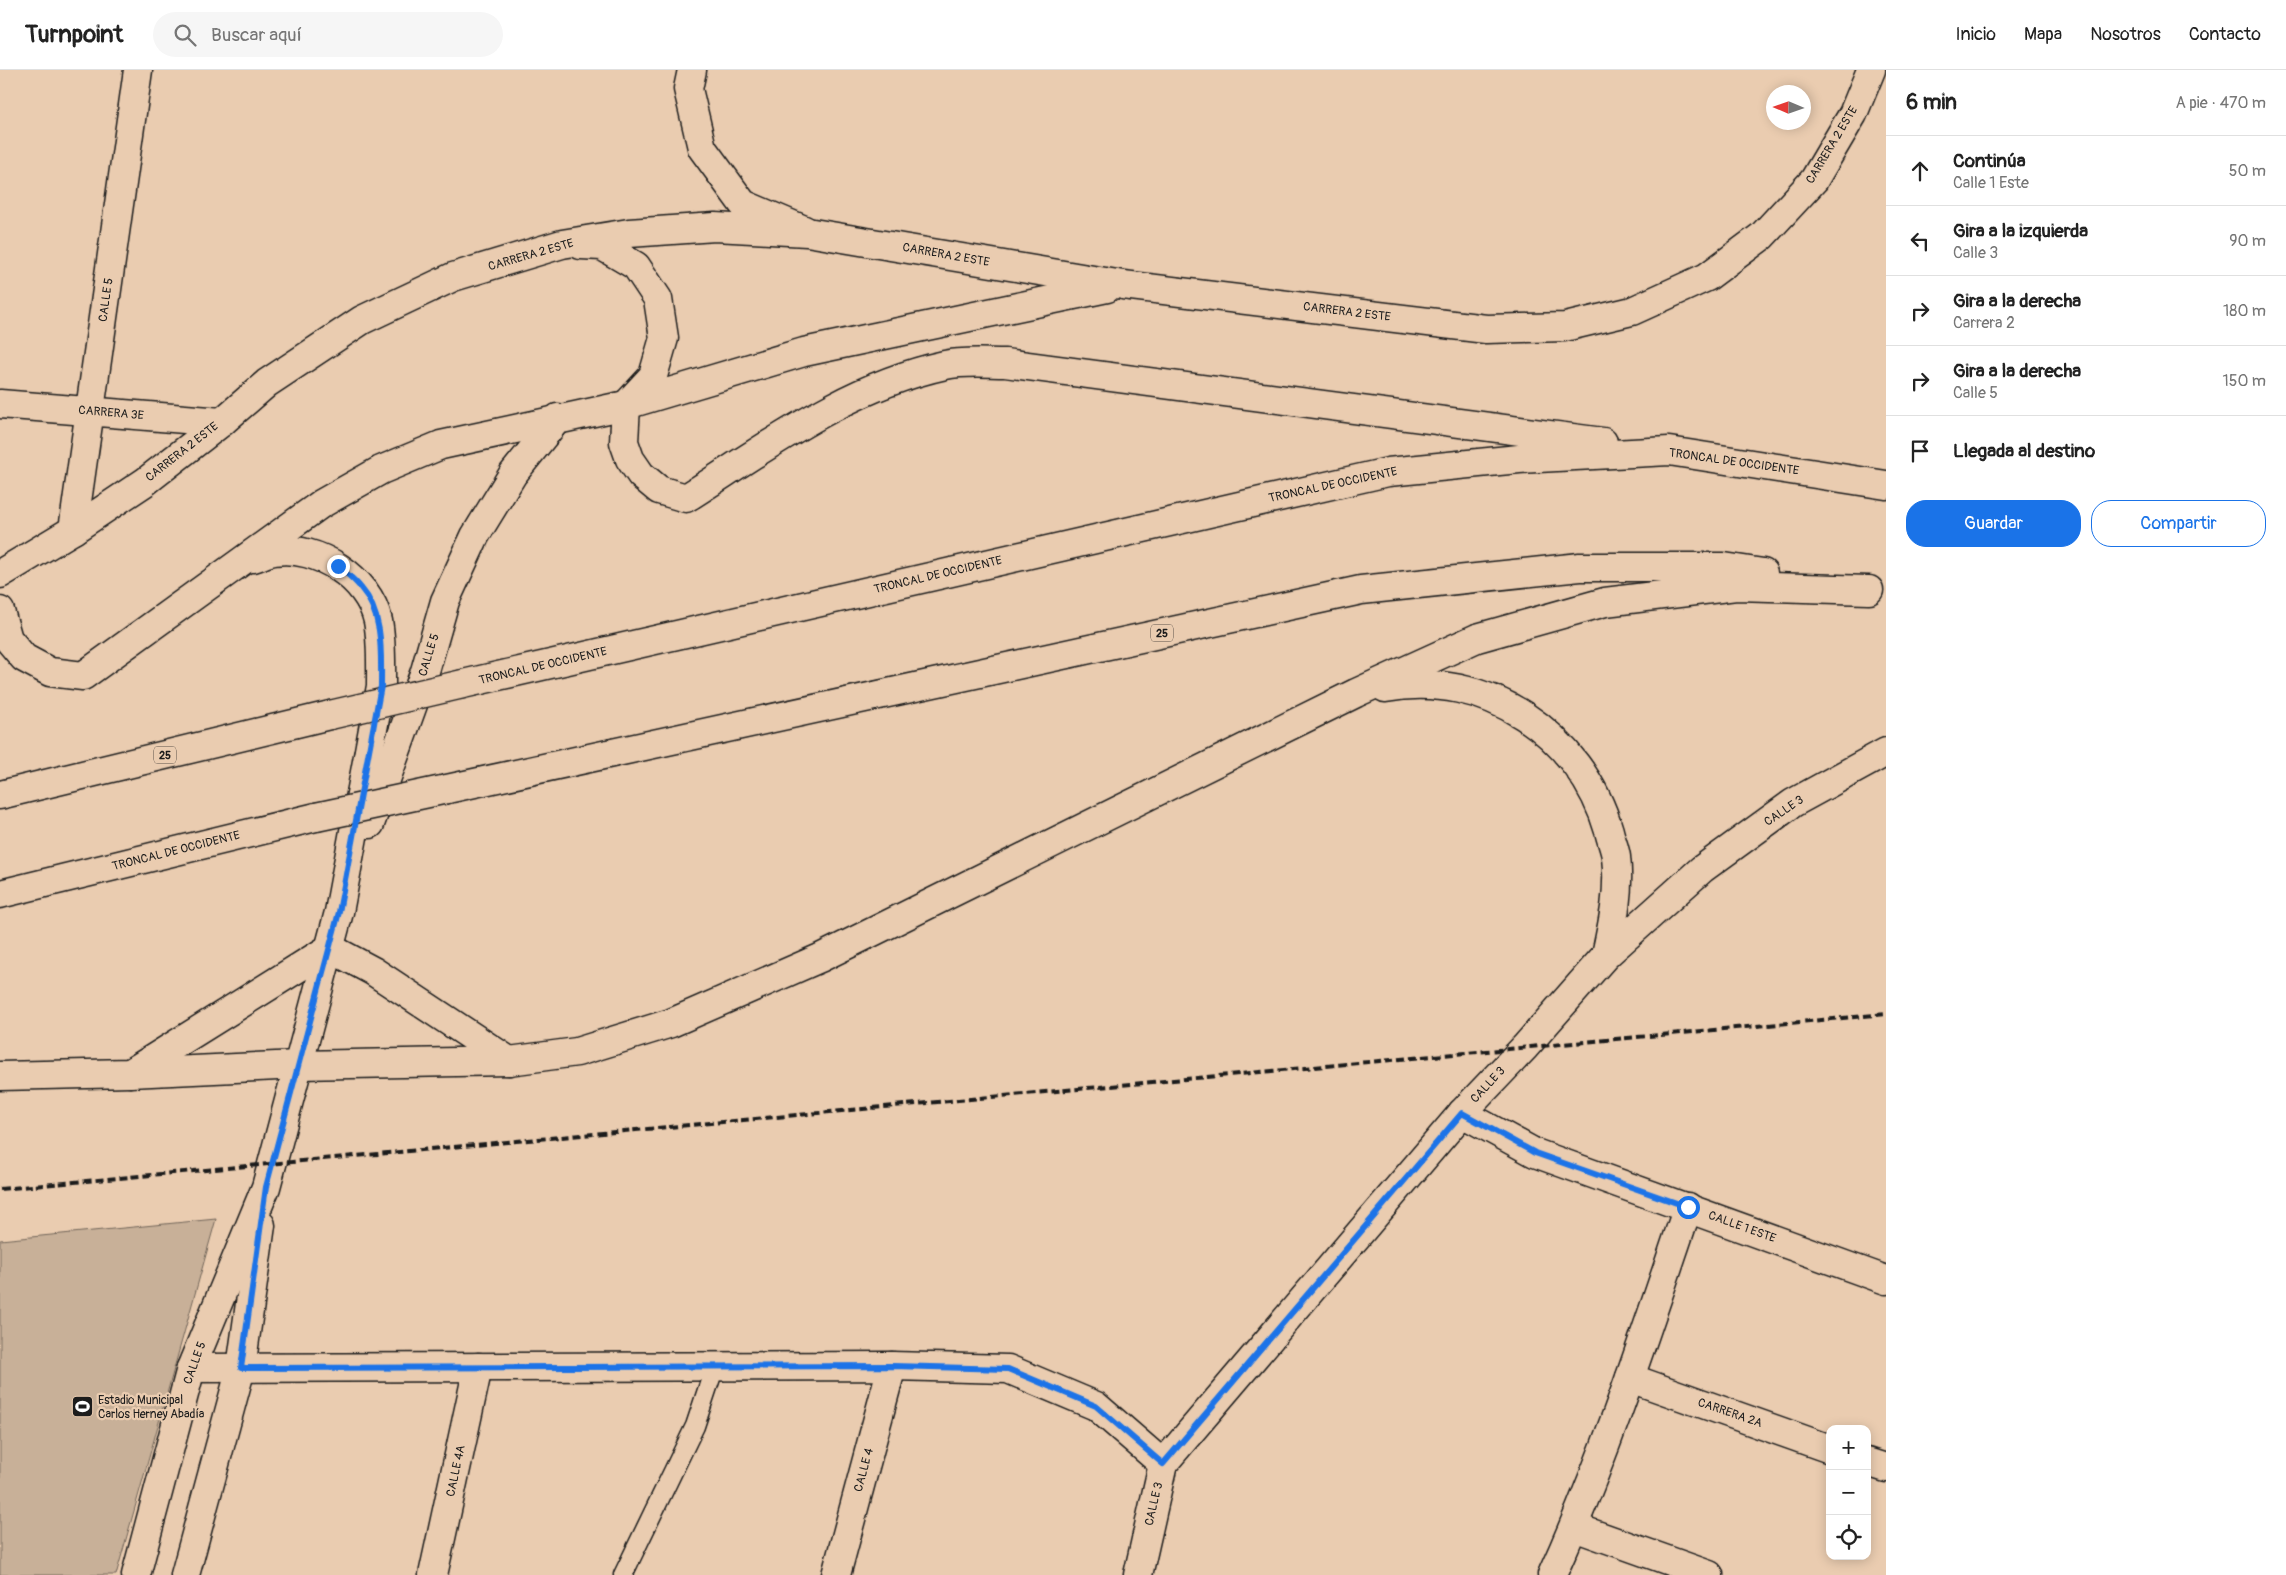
<!DOCTYPE html>
<html lang="es">
<head>
<meta charset="utf-8">
<style>
  :root { --surface:#fff; --page:#f6f6f6; --text:#222; --muted:#767676; --line:#e0e0e0; --accent:#1a73e8 }
  body { margin:0; font-family:Pangolin,sans-serif; background:var(--page); color:var(--text) }
  .controls { position:absolute; right:15px; bottom:15px; display:grid; overflow:hidden; border-radius:10px; box-shadow:0 2px 12px #0003 }
  .controls button { width:45px; height:45px; display:grid; place-items:center; padding:0; border:0; border-bottom:1px solid var(--line); background:var(--surface); color:var(--text); font:25px sans-serif }
  .compass { position:absolute; left:1766px; top:15px; width:45px; height:45px; border-radius:50%; background:var(--surface); box-shadow:0 2px 12px #0003; rotate:272deg }
  .stop { position:absolute; width:15px; height:15px; margin:-11px; border:4px solid #1a73e8; border-radius:50%; background:#fff }
  .stop.end { background:#1a73e8; border-color:#fff; box-shadow:0 1px 5px #0008 }
  .list { margin:0; padding:0; list-style:none }
  h2 { display:flex; justify-content:space-between; align-items:center; height:65px; margin:0; padding:0 20px; font-size:21px }
  h2 small { font-size:16px; font-weight:400; color:var(--muted) }
  .list li { display:grid; grid-template-columns:32px 1fr auto; gap:15px; align-items:center; box-sizing:border-box; height:70px; padding:0 20px; border-top:1px solid var(--line) }
  .list b { display:block; font-size:19px; white-space:nowrap }
  .list p { margin:0; font-size:16px; white-space:nowrap; color:var(--muted) }
  .list em { font-size:16px; font-style:normal; color:var(--muted) }
  .actions { display:flex; gap:10px; padding:15px 20px }
  .actions a { flex:1; padding:11px 0; border:1px solid var(--accent); border-radius:20px; text-align:center; font-size:18px; color:var(--accent) }
  .actions .main { background:var(--accent); color:#fff }
  .icon { flex:none; width:28px; height:28px; fill:none; stroke:currentColor; stroke-width:2; stroke-linecap:round; stroke-linejoin:round }
  .map { position:relative; flex:none; width:1886px; height:1505px; overflow:hidden }
  header { display:flex; align-items:center; gap:30px; box-sizing:border-box; height:70px; padding:0 25px; background:var(--surface); border-bottom:1px solid var(--line) }
  header strong { font-size:24px }
  nav { display:flex; gap:28px; margin-inline-start:auto; font-size:18px }
  .search { width:350px; height:45px; background:var(--page); display:flex; align-items:center; gap:12px; box-sizing:border-box; padding:0 18px; border-radius:28px; color:var(--muted); font-size:19px }
  main { display:flex }
  aside { flex:1; background:var(--surface) }
  .map>svg:first-child { display:block }
  .green { fill:#c8b098; stroke:#72665a }
  .lines { fill:none; stroke-linecap:round; stroke-linejoin:round }
  .lane-casing { stroke:#1c1c1c; stroke-width:21 }
  .street-casing { stroke:#1c1c1c; stroke-width:31 }
  .secondary-casing { stroke:#1c1c1c; stroke-width:31 }
  .highway-casing { stroke:#1c1c1c; stroke-width:31 }
  .lane { stroke:#eaccb0; stroke-width:18 }
  .street { stroke:#eaccb0; stroke-width:28 }
  .secondary { stroke:#eaccb0; stroke-width:28 }
  .highway { stroke:#eaccb0; stroke-width:28 }
  .rail { stroke:#1c1c1c; stroke-width:4; stroke-dasharray:8 4; stroke-linecap:butt }
  .highway-bridge-casing { stroke:#1c1c1c; stroke-width:31; stroke-linecap:butt }
  .highway-bridge { stroke:#eaccb0; stroke-width:28 }
  .route { stroke:#1a73e8; stroke-width:6 }
  .labels { text-anchor:middle; dominant-baseline:central; stroke-width:4.5; stroke-linejoin:round; paint-order:stroke }
  .shield { fill:#eaccb0; stroke:#5a5148; stroke-width:1 }
  .shield-label { font-size:11px; font-weight:bold; fill:#1c1c1c }
  .street-label { font-size:12px; fill:#1c1c1c; stroke:#eaccb0 }
  .poi-label { font-size:12px; fill:#1c1c1c; stroke:#eaccb0; text-anchor:start }
</style>
</head>
<body>
<header>
<strong>Turnpoint</strong>
<div class="search"><svg class="icon" aria-label="search" viewBox="0 0 24 24"><circle cx="10" cy="10" r="6"/><path d="M15 15l6 6"/></svg>Buscar aquí</div>
<nav><a>Inicio</a><a>Mapa</a><a>Nosotros</a><a>Contacto</a></nav>
</header>
<main>
<div class="map">
<svg width="1886" height="1505" viewBox="0 0 1886 1505">
  <rect width="100%" height="100%" fill="#eaccb0"/>
  <filter id="ink" filterUnits="userSpaceOnUse"><feTurbulence type="fractalNoise" baseFrequency=".02" numOctaves="2"/><feDisplacementMap in="SourceGraphic" scale="10" xChannelSelector="R" yChannelSelector="G"/><feConvolveMatrix kernelMatrix="1 2 1 2 8 2 1 2 1" color-interpolation-filters="sRGB"/></filter>
  <g filter="url(#ink)">
    <path class="green" d="M216,1149L116,1505H0V1170Z"/>
    <g class="lines">
      <defs>
        <path id="lane" d="M623,1505L695,1356L715,1296"/>
        <g id="street">
          <path d="M692,0L688,19L702,78L743,134L804,160"/>
          <path d="M0,334L222,352"/>
          <path d="M73,460L138,0"/>
          <path d="M1462,1043L1535,1083L1886,1210"/>
          <path d="M1630,1308L1830,1379"/>
          <path d="M1867,1392L1886,1398"/>
          <path d="M1574,1457L1709,1505"/>
          <path d="M433,1505L478,1297"/>
          <path d="M836,1505L892,1296"/>
          <path d="M1138,1505L1163,1394"/>
          <path d="M1552,1505C1606,1386 1646,1261 1688,1137"/>
        </g>
        <g id="secondary">
          <path d="M581,175L602,176L636,196L658,229L664,268L653,306L626,335"/>
          <path d="M0,504L73,460L145,412L222,352L267,313L362,250L453,207L562,174L629,163L715,157L807,162L1123,215L1486,259L1565,257L1632,241L1707,207L1762,166L1814,110L1853,44L1871,0"/>
          <path d="M0,541L8,569L24,588L50,602L83,606L321,434L381,400L441,375L626,335L804,282L1107,218"/>
          <path d="M370,754L425,601L445,531L475,466L513,404L558,348"/>
          <path d="M130,1003L330,878L373,901L509,991"/>
          <path d="M191,1298L892,1296L1008,1299L1096,1336L1163,1394L1462,1043L1525,977L1606,885L1702,799L1793,733L1886,682"/>
          <path d="M136,1505L191,1298L266,1117L339,842L381,616C381,595 382,572 378,551C369,508 317,475 275,481C267,482 260,486 253,488"/>
          <path d="M185,1505L241,1298L261,1155"/>
        </g>
        <g id="highway">
          <path d="M626,335L624,372L630,389L641,405L659,420L686,428C768,376 848,316 945,295C963,291 986,293 1005,293L1603,372"/>
          <path d="M463,614L1388,402L1519,389L1669,381L1886,415"/>
          <path d="M1385,618C1486,599 1581,664 1609,761C1611,770 1615,779 1616,787C1620,821 1613,852 1606,885"/>
          <path d="M447,719L1361,520L1580,497H1724L1763,503"/>
          <path d="M0,725L330,645"/>
          <path d="M0,824L316,747"/>
          <path d="M0,1006L130,1003L298,995L509,991L577,982L671,953L820,888L1356,623L1477,568L1605,532L1736,516L1869,520"/>
        </g>
      </defs>
      <use href="#lane" class="lane-casing"/>
      <use href="#street" class="street-casing"/>
      <use href="#secondary" class="secondary-casing"/>
      <use href="#highway" class="highway-casing"/>
      <use href="#lane" class="lane"/>
      <use href="#street" class="street"/>
      <use href="#secondary" class="secondary"/>
      <use href="#highway" class="highway"/>
      <path class="rail" d="M0,1119L1886,944"/>
      <defs>
        <g id="highway-bridge">
          <path d="M330,645L463,614"/>
          <path d="M316,747L447,719"/>
        </g>
      </defs>
      <use href="#highway-bridge" class="highway-bridge-casing"/>
      <use href="#highway-bridge" class="highway-bridge"/>
    </g>
  </g>
  <g class="lines" filter="url(#ink)">
    <path class="route" d="M338,496C346,503 355,510 361,518C384,544 381,584 381,616L339,842L266,1117L241,1298L892,1296L1008,1299L1096,1336L1163,1394L1462,1043L1535,1083L1688,1137"/>
  </g>
  <defs>
    <symbol id="stadium-square" viewBox="-11 -11 22 22"><rect x="-9" y="-9" width="18" height="18" rx="4" fill="#1c1c1c" stroke="#eaccb0"/><path d="M0-5a6.5 5 0 1 0 0 10a6.5 5 0 1 0 0-10ZM-3.5-1.8h7v3.6h-7Z" fill="#fff"/></symbol>
  </defs>
  <g fill-rule="evenodd">
    <use href="#stadium-square" x="70" y="1324" width="25" height="25"/>
  </g>
  <g class="labels">
    <g class="shield">
      <rect x="1151" y="554.5" width="22" height="17" rx="4"/>
      <rect x="154" y="676.5" width="22" height="17" rx="4"/>
    </g>
    <g class="shield-label">
      <text x="1162" y="563">25</text>
      <text x="165" y="685">25</text>
    </g>
    <g class="street-label">
      <text transform="translate(1832 75) rotate(-59)">CARRERA 2 ESTE</text>
      <text transform="translate(531 185) rotate(-16)">CARRERA 2 ESTE</text>
      <text transform="translate(946 185) rotate(10)">CARRERA 2 ESTE</text>
      <text transform="translate(106 230) rotate(-82)">CALLE 5</text>
      <text transform="translate(1347 242) rotate(7)">CARRERA 2 ESTE</text>
      <text transform="translate(111 343) rotate(5)">CARRERA 3E</text>
      <text transform="translate(182 382) rotate(-38)">CARRERA 2 ESTE</text>
      <text transform="translate(1734 392) rotate(8)">TRONCAL DE OCCIDENTE</text>
      <text transform="translate(1333 415) rotate(-12)">TRONCAL DE OCCIDENTE</text>
      <text transform="translate(938 505) rotate(-13)">TRONCAL DE OCCIDENTE</text>
      <text transform="translate(429 585) rotate(-73)">CALLE 5</text>
      <text transform="translate(543 596) rotate(-13)">TRONCAL DE OCCIDENTE</text>
      <text transform="translate(1784 741) rotate(-34)">CALLE 3</text>
      <text transform="translate(176 781) rotate(-14)">TRONCAL DE OCCIDENTE</text>
      <text transform="translate(1488 1015) rotate(-47)">CALLE 3</text>
      <text transform="translate(1742 1157) rotate(20)">CALLE 1 ESTE</text>
      <text transform="translate(195 1293) rotate(-70)">CALLE 5</text>
      <text transform="translate(1730 1343) rotate(19)">CARRERA 2A</text>
      <text transform="translate(864 1400) rotate(-75)">CALLE 4</text>
      <text transform="translate(456 1401) rotate(-78)">CALLE 4A</text>
      <text transform="translate(1154 1434) rotate(-77)">CALLE 3</text>
    </g>
    <g class="poi-label">
      <text x="98" y="1330">Estadio Municipal<tspan x="98" dy="14">Carlos Herney Abadía</tspan></text>
    </g>
  </g>
</svg>
<div class="controls">
<button>+</button>
<button>−</button>
<button><svg class="icon" aria-label="locate" viewBox="0 0 24 24"><circle cx="12" cy="12" r="6"/><path d="M12 2v4M12 18v4M2 12h4M18 12h4"/></svg></button>
</div>
<svg class="compass" viewBox="-18 -18 36 36"><path d="M0-13l5 13h-10z" fill="#e53935"/><path d="M0 13l5-13h-10z" fill="#767676"/></svg>
<div class="stop" style="left:1688px;top:1137px"></div>
<div class="stop end" style="left:338px;top:496px"></div>
</div>
<aside>
<h2>6 min<small>A pie · 470 m</small></h2>
<ul class="list">
<li><svg class="icon" aria-label="ahead" viewBox="0 0 24 24"><path d="M12 20V5M6 11l6-6 6 6"/></svg><div><b>Continúa</b><p>Calle 1 Este</p></div><em>50 m</em></li>
<li><svg class="icon" aria-label="left" viewBox="0 0 24 24"><path d="M17 20v-9H6M10 6l-5 5 5 5"/></svg><div><b>Gira a la izquierda</b><p>Calle 3</p></div><em>90 m</em></li>
<li><svg class="icon" aria-label="right" viewBox="0 0 24 24"><path d="M7 20v-9h11M14 6l5 5-5 5"/></svg><div><b>Gira a la derecha</b><p>Carrera 2</p></div><em>180 m</em></li>
<li><svg class="icon" aria-label="right" viewBox="0 0 24 24"><path d="M7 20v-9h11M14 6l5 5-5 5"/></svg><div><b>Gira a la derecha</b><p>Calle 5</p></div><em>150 m</em></li>
<li><svg class="icon" aria-label="arrive" viewBox="0 0 24 24"><path d="M6 21V4h12l-3 4 3 4H6"/></svg><div><b>Llegada al destino</b></div></li>
</ul>
<div class="actions"><a class="main">Guardar</a><a>Compartir</a></div>
</aside>
</main>
</body>
</html>
